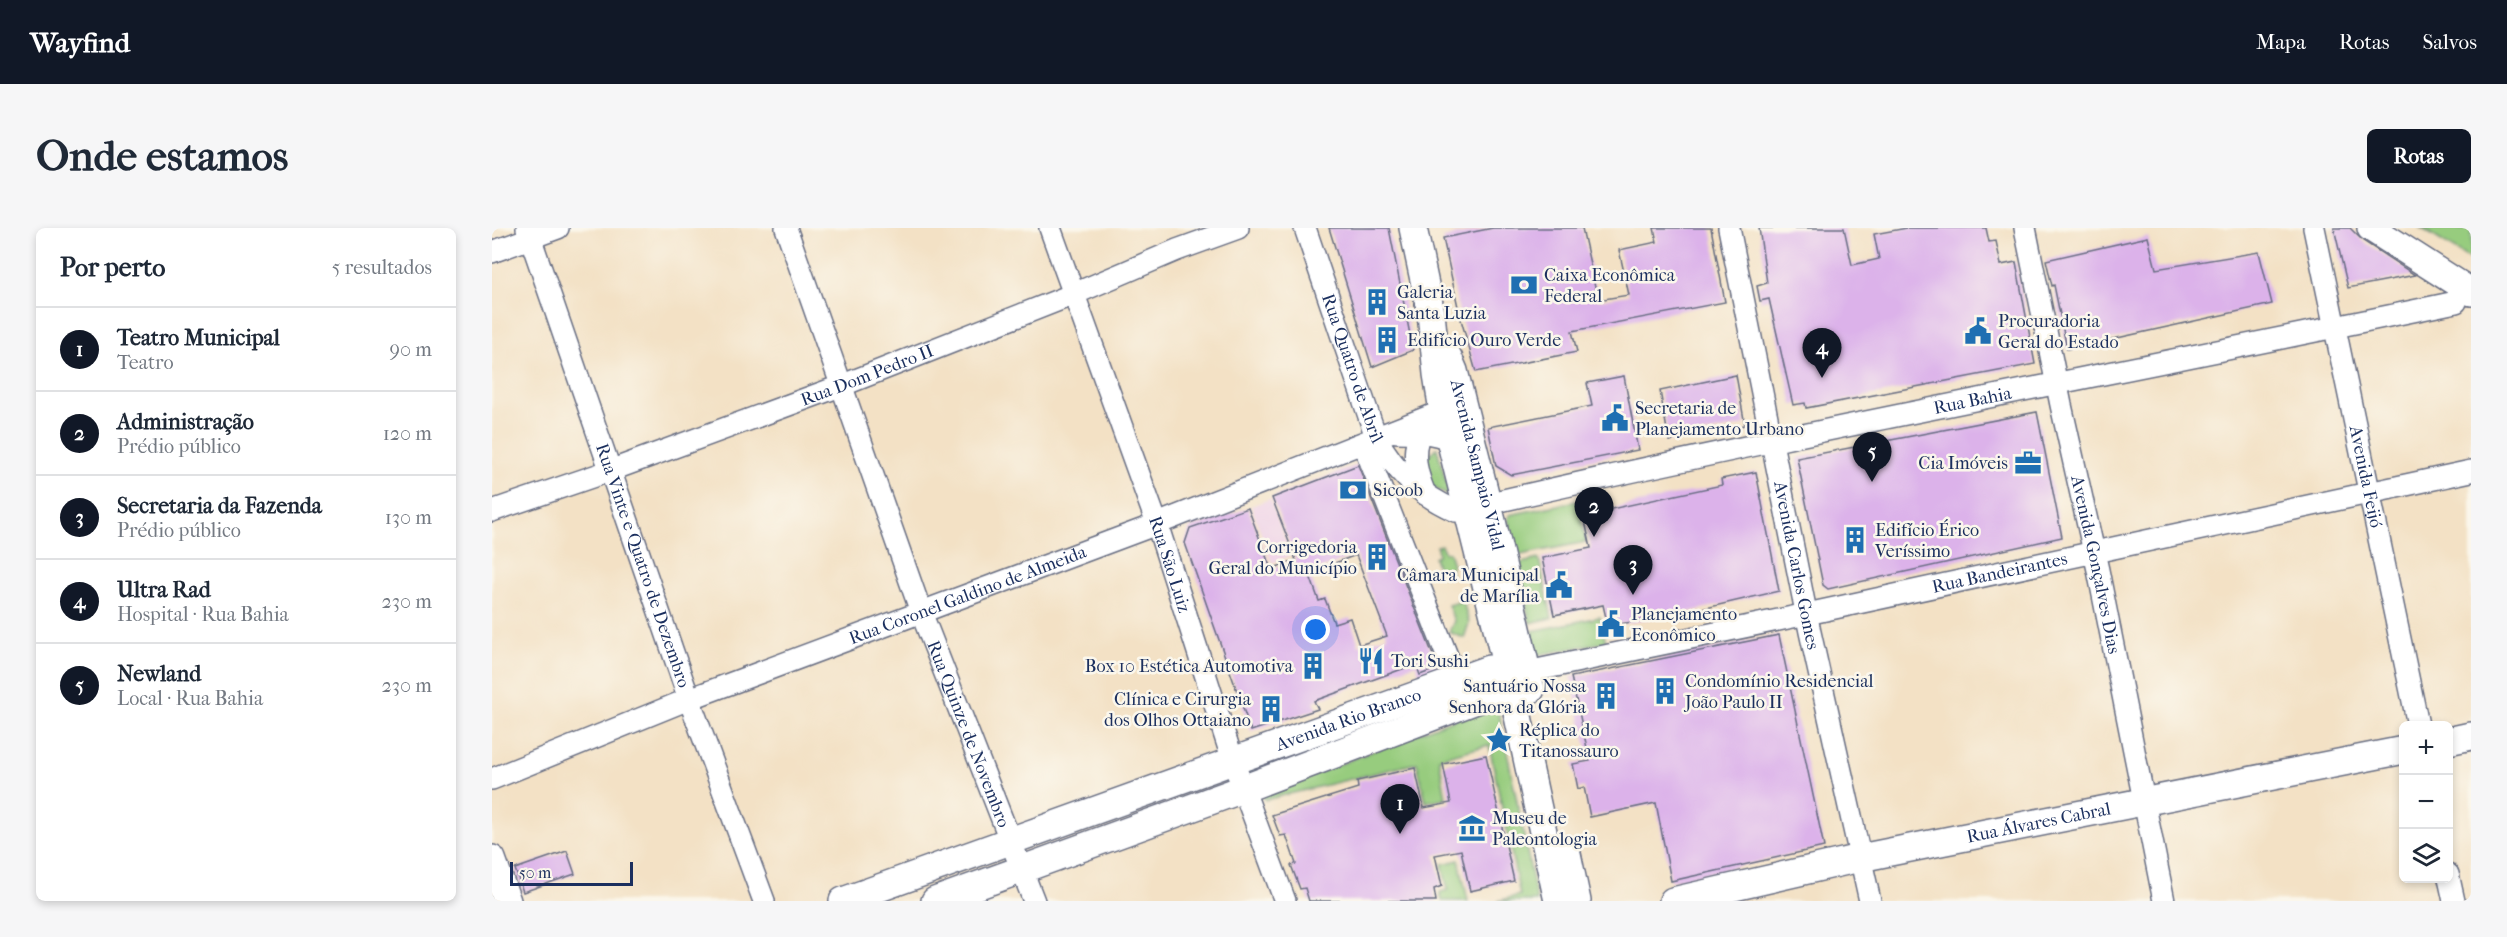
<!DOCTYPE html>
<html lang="pt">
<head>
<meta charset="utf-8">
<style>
  :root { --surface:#fff; --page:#f6f6f7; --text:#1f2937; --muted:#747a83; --line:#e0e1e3; --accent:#111827 }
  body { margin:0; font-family:"IM FELL French Canon",serif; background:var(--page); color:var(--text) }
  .controls { position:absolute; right:18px; bottom:18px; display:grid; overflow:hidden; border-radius:9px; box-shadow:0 3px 9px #0003 }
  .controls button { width:54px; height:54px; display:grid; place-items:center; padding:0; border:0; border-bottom:2px solid var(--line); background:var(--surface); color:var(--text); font:30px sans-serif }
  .scale { position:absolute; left:18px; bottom:15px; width:123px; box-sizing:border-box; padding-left:6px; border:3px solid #1b2f5e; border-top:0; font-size:16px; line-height:21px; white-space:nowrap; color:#1b2f5e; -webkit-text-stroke:4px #fbf7ec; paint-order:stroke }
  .you { position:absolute; left:824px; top:402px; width:21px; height:21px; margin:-15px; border:4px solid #fff; border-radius:50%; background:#1a73e8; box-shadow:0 0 0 9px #1a73e833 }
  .badge { display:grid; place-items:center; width:39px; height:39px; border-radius:50%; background:var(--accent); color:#fff; font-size:20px; font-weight:700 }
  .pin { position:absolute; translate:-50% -50px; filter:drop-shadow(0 2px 3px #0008) }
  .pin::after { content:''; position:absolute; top:32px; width:21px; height:18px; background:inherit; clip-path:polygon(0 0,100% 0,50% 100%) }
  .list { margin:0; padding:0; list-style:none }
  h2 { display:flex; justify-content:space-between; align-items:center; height:78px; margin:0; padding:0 24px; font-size:26px }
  h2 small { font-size:20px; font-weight:400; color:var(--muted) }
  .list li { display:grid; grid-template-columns:39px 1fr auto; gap:18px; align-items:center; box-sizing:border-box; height:84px; padding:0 24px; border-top:2px solid var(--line) }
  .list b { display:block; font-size:22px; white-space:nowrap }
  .list p { margin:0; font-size:20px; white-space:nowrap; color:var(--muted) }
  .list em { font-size:20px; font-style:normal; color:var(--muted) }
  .icon { flex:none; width:33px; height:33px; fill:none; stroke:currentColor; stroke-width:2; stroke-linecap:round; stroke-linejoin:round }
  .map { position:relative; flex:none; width:1979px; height:673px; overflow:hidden; border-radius:9px }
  header { display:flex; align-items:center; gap:36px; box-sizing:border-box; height:84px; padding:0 30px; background:var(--accent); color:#fff }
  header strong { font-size:28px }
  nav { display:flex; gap:33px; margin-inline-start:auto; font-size:21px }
  .intro { display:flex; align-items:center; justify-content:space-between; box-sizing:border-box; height:144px; padding:0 36px }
  h1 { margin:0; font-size:42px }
  .button { padding:15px 27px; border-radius:9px; background:var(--accent); color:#fff; font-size:21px; font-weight:700 }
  main { display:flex; gap:36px; padding:0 36px }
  aside { flex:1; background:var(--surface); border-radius:9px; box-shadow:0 3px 9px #0003 }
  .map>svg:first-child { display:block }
  .built { fill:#eed0e7 }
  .green { fill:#97cc7e; stroke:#597e6e; stroke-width:1.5 }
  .building { fill:#dcb2ea; fill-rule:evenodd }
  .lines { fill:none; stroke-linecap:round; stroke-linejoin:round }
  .minor-casing { stroke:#676d82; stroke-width:24 }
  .major-casing { stroke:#676d82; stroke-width:30 }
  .minor { stroke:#fff; stroke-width:21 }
  .major { stroke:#fff; stroke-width:27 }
  .labels { text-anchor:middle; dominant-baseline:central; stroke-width:5; stroke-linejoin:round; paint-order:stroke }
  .poi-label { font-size:18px; fill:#1b2f5e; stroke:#fbf7ec; text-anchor:start }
  .street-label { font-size:18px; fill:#1b2f5e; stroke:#fbf7ec }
</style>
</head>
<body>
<header>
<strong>Wayfind</strong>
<nav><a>Mapa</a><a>Rotas</a><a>Salvos</a></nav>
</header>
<div class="intro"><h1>Onde estamos</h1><a class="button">Rotas</a></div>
<main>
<aside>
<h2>Por perto<small>5 resultados</small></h2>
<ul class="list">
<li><span class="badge">1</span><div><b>Teatro Municipal</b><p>Teatro</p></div><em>90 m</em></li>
<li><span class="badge">2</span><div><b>Administração</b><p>Prédio público</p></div><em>120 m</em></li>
<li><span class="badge">3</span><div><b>Secretaria da Fazenda</b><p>Prédio público</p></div><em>130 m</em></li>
<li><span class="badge">4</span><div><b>Ultra Rad</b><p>Hospital · Rua Bahia</p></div><em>230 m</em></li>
<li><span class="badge">5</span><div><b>Newland</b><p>Local · Rua Bahia</p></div><em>230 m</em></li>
</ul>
</aside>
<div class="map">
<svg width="1979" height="673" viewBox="0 0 1979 673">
  <rect width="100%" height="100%" fill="#fbf7ec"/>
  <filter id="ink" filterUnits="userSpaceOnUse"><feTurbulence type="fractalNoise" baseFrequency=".0167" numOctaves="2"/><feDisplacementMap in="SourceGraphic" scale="12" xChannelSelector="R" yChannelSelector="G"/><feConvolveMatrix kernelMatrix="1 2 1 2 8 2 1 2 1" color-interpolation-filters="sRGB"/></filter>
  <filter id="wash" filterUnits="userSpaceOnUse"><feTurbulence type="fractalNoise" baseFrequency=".008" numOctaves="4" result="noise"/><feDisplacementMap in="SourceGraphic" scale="24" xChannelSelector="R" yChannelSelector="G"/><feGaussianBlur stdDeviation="1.35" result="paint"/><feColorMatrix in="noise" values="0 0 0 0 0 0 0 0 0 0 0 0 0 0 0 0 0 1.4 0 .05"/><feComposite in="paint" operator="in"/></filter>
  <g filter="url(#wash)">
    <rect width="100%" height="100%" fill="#f3e1c5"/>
    <path class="built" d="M778,271L799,327L780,335L759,278Z"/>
    <g class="green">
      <path d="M1929,0H1979V32Z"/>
      <path d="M945,220L958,269L934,255V229Z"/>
      <path d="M1086,273L1094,314L1023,328L1016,291L1017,287Z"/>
      <path d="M949,317L953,325L957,324L961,337L958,339L959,348L955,349L951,341L946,342L942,329L946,327L945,318Z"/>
      <path d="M1047,331L1060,390L1038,395L1025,336Z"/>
      <path d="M971,373L977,395L972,410L957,404L962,393L956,377Z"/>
      <path d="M1108,389L1114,414L1045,427L1040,403Z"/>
      <path d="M1005,474L1045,673H1006L1028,667L997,517L947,530L954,570L934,574L925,535L773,572L770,567Z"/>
      <path d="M967,632L976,673H950L948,664L956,662L950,636Z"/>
    </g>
    <g id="blocks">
      <g class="building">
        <path d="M837,0H897L921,122L880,139Z"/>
        <path d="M1001,0H1090L1106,72L1137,67L1127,22L1165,14L1162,0H1219L1233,74L1080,103L1085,124L984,144L968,88L951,10Z"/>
        <path d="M1267,0H1352L1360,37L1387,31L1382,6L1415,0H1494L1497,14L1504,13L1509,37L1524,34L1543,136L1314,180L1313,175L1301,177L1277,71L1268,73L1265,58L1275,55Z"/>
        <path d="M1842,0H1858L1871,13L1923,47L1856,60Z"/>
        <path d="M1656,9L1664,41L1767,24L1780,76L1575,121L1562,57L1560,58L1554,32Z"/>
        <path d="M1244,147L1253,197L1177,213L1168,163Z"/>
        <path d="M1132,148L1146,222L1019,247L1004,238L996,199L1100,178L1095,155Z"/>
        <path d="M1545,184L1570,309L1336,361L1331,357L1305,230Z"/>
        <path d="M866,237L946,440L928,447L924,436L822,473L826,481L759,503L693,315L698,300L756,280L779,341L804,332L780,270ZM864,327L895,408L867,417L858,390L842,395L833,371L827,373L817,345Z"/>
        <path d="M1264,244L1287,363L1188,386L1116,398L1111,377L1062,387L1050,330L1099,320L1092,289L1119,283V281L1230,257L1229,251Z"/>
        <path d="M1287,407L1332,619L1179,653L1164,575L1098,589L1092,559L1086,561L1081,536L1098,533L1079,449Z"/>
        <path d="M994,527L1022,653L978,663L969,622L943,627L950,658L942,661L944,673H817L813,660L808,661L799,637L804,636L794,607L788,608L780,587L866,560L865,553L923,540L932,580L959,575L951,536Z"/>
        <path d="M75,623L83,646L31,664L23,641Z"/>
      </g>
    </g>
  </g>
  <g filter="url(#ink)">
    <use href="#blocks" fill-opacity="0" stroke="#676d82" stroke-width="1.5"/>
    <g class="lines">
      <defs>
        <g id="minor">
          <path id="s1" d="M35,0L197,471L272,673"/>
          <path id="s2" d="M294,0L429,384L542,673"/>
          <path id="s3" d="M558,0L665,296L741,533L793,673"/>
          <path id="s4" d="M813,0L884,209C903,243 927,267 964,283C1295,206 1631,144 1964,74"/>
          <path id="s5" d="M1237,0L1318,404L1378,673"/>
          <path id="s6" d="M1533,0L1569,177L1606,342L1672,673"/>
          <path id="s7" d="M1822,0L1926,497"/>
          <path d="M0,24L66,0"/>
          <path d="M905,204C927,204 949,204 967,217"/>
          <path d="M875,225L961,443"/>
          <path d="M933,266C923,241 917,217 935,193"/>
          <path id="s8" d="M0,283L120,242L351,157L582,66L685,22L746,0"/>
          <path id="s9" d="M1035,444L1315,386L1979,243"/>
          <path id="s10" d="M0,551L197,471L665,296L951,183"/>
          <path d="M1956,646L1962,673"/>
        </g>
        <g id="major">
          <path d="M921,0L939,85L945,146L951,183L1019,456L1066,673"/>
          <path d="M1879,0L1979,64"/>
          <path id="s11" d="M956,129L962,143L1000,293L1039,461"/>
          <path d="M1956,513L1979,508"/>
          <path d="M1074,621L1085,673"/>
          <path d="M0,631L15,673"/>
          <path id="s12" d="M351,673L997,441L1035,444"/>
          <path d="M443,673L751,561L1003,465L1032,447"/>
          <path id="s13" d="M1181,673L1368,630L1912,522"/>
        </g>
      </defs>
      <use href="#minor" class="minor-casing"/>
      <use href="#major" class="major-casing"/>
      <use href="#minor" class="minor"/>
      <use href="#major" class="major"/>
    </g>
  </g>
  <defs>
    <symbol id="bank-bare" viewBox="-9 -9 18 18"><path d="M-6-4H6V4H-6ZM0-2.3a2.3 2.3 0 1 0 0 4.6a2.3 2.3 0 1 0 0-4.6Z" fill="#1f6fb2" stroke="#fbf7ec" stroke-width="2.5" paint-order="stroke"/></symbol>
    <symbol id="building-bare" viewBox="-9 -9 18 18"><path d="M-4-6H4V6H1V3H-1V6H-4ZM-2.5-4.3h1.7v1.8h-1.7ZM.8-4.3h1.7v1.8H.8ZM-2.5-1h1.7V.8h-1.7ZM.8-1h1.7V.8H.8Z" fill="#1f6fb2" stroke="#fbf7ec" stroke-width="2.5" paint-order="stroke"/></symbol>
    <symbol id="civic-bare" viewBox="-9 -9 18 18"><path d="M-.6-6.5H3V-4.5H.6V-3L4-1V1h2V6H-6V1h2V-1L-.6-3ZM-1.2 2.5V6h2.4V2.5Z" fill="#1f6fb2" stroke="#fbf7ec" stroke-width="2.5" paint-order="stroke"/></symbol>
    <symbol id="office-bare" viewBox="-9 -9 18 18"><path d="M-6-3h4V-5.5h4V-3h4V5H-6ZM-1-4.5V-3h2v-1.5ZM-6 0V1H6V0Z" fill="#1f6fb2" stroke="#fbf7ec" stroke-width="2.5" paint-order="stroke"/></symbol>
    <symbol id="restaurant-bare" viewBox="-9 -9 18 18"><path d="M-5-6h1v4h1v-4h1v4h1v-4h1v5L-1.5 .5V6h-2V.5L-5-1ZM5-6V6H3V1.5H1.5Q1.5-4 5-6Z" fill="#1f6fb2" stroke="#fbf7ec" stroke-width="2.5" paint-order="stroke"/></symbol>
    <symbol id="sight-bare" viewBox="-9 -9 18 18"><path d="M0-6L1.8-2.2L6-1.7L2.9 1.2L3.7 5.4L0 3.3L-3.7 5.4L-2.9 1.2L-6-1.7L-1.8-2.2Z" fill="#1f6fb2" stroke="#fbf7ec" stroke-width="2.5" paint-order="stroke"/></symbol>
    <symbol id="museum-bare" viewBox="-9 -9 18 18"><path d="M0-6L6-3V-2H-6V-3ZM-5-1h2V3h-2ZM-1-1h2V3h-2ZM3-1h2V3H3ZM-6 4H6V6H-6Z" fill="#1f6fb2" stroke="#fbf7ec" stroke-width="2.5" paint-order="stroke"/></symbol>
  </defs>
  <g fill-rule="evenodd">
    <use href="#bank-bare" x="1013" y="38" width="38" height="38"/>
    <use href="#building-bare" x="866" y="55" width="38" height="38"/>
    <use href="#civic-bare" x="1467" y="84" width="38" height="38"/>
    <use href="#building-bare" x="876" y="93" width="38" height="38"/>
    <use href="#civic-bare" x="1104" y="171" width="38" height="38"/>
    <use href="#office-bare" x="1517" y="216" width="38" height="38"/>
    <use href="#bank-bare" x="842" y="243" width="38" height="38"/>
    <use href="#building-bare" x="1344" y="293" width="38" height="38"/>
    <use href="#building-bare" x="866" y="310" width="38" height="38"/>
    <use href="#civic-bare" x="1048" y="338" width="38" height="38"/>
    <use href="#civic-bare" x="1100" y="377" width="38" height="38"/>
    <use href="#restaurant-bare" x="860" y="414" width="38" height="38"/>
    <use href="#building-bare" x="802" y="419" width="38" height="38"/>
    <use href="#building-bare" x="1154" y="444" width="38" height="38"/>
    <use href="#building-bare" x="1095" y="449" width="38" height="38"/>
    <use href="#building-bare" x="760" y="462" width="38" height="38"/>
    <use href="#sight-bare" x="988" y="493" width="38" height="38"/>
    <use href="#museum-bare" x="961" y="581" width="38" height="38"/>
  </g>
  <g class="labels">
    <g class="poi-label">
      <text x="1052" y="47">Caixa Econômica<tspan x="1052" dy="21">Federal</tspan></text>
      <text x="905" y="64">Galeria<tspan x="905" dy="21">Santa Luzia</tspan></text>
      <text x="1506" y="93">Procuradoria<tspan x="1506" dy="21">Geral do Estado</tspan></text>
      <text x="915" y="112">Edifício Ouro Verde</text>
      <text x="1143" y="180">Secretaria de<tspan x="1143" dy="21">Planejamento Urbano</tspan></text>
      <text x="1516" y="235" text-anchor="end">Cia Imóveis</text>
      <text x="881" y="262">Sicoob</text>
      <text x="1383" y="302">Edifício Érico<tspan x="1383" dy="21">Veríssimo</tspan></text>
      <text x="865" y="319" text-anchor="end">Corrigedoria<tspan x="865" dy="21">Geral do Município</tspan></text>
      <text x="1047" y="347" text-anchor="end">Câmara Municipal<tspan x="1047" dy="21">de Marília</tspan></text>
      <text x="1139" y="386">Planejamento<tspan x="1139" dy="21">Econômico</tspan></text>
      <text x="899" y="433">Tori Sushi</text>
      <text x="801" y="438" text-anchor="end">Box 10 Estética Automotiva</text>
      <text x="1193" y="453">Condomínio Residencial<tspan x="1193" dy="21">João Paulo II</tspan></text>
      <text x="1094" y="458" text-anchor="end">Santuário Nossa<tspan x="1094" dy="21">Senhora da Glória</tspan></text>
      <text x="759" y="471" text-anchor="end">Clínica e Cirurgia<tspan x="759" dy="21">dos Olhos Ottaiano</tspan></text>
      <text x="1027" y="502">Réplica do<tspan x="1027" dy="21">Titanossauro</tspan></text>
      <text x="1000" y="590">Museu de<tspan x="1000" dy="21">Paleontologia</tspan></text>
    </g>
    <g class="street-label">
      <text stroke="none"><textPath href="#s4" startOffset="148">Rua Quatro de Abril</textPath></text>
      <text stroke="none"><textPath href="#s8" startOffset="399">Rua Dom Pedro II</textPath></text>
      <text stroke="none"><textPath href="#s4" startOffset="860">Rua Bahia</textPath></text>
      <text stroke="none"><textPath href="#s11" startOffset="112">Avenida Sampaio Vidal</textPath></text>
      <text stroke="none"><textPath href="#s7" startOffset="254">Avenida Feijó</textPath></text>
      <text stroke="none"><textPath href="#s3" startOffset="357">Rua São Luiz</textPath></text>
      <text stroke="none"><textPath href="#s6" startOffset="344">Avenida Gonçalves Dias</textPath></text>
      <text stroke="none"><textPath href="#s1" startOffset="357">Rua Vinte e Quatro de Dezembro</textPath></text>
      <text stroke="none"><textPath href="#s5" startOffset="344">Avenida Carlos Gomes</textPath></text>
      <text stroke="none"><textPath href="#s9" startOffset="483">Rua Bandeirantes</textPath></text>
      <text stroke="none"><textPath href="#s10" startOffset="510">Rua Coronel Galdino de Almeida</textPath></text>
      <text stroke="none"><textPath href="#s12" startOffset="537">Avenida Rio Branco</textPath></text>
      <text stroke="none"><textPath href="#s2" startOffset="538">Rua Quinze de Novembro</textPath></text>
      <text stroke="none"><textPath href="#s13" startOffset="374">Rua Álvares Cabral</textPath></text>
    </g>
  </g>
</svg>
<div class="controls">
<button>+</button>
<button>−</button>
<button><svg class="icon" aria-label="layers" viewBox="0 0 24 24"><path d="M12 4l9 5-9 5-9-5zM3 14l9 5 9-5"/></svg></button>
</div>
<div class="scale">50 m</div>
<div class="you"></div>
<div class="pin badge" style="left:908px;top:606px">1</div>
<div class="pin badge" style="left:1102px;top:309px">2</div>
<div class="pin badge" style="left:1141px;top:367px">3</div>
<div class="pin badge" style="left:1330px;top:150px">4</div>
<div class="pin badge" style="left:1380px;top:254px">5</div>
</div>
</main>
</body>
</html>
